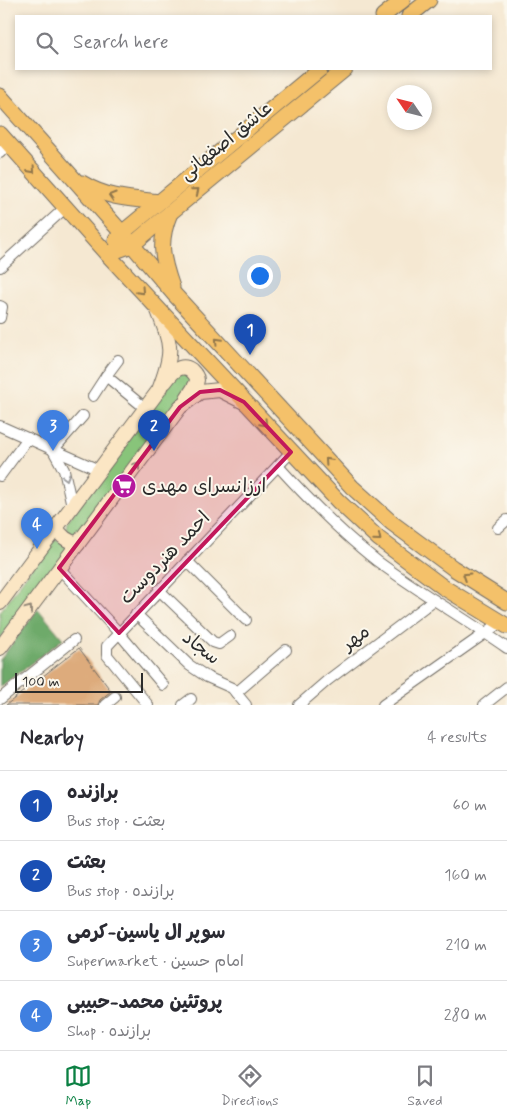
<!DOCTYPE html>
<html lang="en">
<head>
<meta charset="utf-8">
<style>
  :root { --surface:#fff; --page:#f2f2f3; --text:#2b2b33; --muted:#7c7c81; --line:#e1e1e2; --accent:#0b8043 }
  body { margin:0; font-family:Mynerve,"Playpen Sans Arabic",sans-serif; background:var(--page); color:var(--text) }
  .compass { position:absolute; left:387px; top:85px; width:45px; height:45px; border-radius:50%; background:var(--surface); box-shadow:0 2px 8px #0003; rotate:305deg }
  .scale { position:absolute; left:15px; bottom:12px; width:128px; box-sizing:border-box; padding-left:5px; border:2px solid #2b2b2b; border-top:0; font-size:14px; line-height:18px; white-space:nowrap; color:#2b2b2b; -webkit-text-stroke:4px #fbf7ec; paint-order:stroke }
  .you { position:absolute; left:259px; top:275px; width:18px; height:18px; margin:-12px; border:4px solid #fff; border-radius:50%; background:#1a73e8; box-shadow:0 0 0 8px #1a73e833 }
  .badge { display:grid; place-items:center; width:32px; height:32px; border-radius:50%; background:var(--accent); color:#fff; font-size:16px; font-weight:700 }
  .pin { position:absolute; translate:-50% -41px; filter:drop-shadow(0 1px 2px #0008) }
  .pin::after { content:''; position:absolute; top:26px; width:18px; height:15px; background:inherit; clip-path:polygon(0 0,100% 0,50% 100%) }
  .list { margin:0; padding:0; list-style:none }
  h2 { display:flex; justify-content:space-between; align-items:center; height:65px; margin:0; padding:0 20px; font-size:21px }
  h2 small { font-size:16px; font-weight:400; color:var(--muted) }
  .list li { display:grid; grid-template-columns:32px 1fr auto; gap:15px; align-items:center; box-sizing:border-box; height:70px; padding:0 20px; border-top:1px solid var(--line) }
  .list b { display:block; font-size:19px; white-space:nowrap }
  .list p { margin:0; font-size:16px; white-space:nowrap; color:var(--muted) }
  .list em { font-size:16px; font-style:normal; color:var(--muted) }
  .icon { flex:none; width:28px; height:28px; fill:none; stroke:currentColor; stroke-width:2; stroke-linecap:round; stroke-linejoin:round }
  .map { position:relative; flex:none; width:507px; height:705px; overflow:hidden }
  .search { position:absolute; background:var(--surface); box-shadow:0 2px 8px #0003; left:15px; right:15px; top:15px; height:55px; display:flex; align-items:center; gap:12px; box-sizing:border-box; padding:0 18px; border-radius:0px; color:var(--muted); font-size:19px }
  .sheet { height:345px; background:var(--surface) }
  nav { display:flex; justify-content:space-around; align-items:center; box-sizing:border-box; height:70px; border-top:1px solid var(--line); background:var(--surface); font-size:14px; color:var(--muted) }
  nav a { display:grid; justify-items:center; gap:2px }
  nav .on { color:var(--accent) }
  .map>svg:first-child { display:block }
  .green { fill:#88c47a; stroke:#5a7852 }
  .forest { fill:#6eaa6a; stroke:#4c6a4a }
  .building { fill:#ddab7b }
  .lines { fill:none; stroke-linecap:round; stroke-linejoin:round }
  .minor-casing { stroke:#726d65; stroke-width:12 }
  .secondary-casing { stroke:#726d65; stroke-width:16 }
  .primary-casing { stroke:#726d65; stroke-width:17 }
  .minor { stroke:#fff; stroke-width:10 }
  .secondary { stroke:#fbe6c4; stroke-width:14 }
  .primary { stroke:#f4c16b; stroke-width:15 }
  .oneway { stroke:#90764b }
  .oneway2 { stroke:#938878 }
  .oneway3 { stroke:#a0a0a0 }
  .marked { fill:#c2185b; fill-opacity:0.2; stroke:#c2185b; stroke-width:4; stroke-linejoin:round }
  .labels { text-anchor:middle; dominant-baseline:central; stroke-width:4; stroke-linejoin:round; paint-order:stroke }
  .street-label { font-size:19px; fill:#2b2b2b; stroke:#fbf7ec }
  .poi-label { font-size:19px; fill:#2b2b2b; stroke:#fbf7ec; text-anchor:start }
</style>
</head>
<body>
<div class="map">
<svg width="507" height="705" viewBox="0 0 507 705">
  <rect width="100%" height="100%" fill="#fbf7ec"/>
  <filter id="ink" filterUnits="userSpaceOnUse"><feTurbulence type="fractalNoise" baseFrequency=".02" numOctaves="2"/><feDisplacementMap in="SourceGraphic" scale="10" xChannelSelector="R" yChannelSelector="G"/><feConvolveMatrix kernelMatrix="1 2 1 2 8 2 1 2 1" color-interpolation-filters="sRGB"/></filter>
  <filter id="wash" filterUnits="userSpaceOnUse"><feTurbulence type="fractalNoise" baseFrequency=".0096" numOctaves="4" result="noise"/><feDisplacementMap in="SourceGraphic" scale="20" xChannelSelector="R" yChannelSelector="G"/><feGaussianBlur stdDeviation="1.12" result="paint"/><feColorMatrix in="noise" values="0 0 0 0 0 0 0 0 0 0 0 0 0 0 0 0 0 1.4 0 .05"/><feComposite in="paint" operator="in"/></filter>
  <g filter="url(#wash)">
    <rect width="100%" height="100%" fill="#f5e8d2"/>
    <g class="green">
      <path d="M176,374H185L191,378L190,386L83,528L77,533H70L66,528L67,522Z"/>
      <path d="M56,539L70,547L0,639V612L47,546Z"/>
    </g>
    <path class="forest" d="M38,609L63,639L0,687V660Z"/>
    <g id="blocks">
      <path class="building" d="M79,648L111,691L100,700L98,705H6Z"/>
    </g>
  </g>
  <g filter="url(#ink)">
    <use href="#blocks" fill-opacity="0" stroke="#726d65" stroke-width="1"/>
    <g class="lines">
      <defs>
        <g id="minor">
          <path d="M0,153L8,143"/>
          <path d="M0,267L66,207"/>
          <path d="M0,306L2,307L0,318"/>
          <path d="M118,360L106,376L145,408"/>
          <path d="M93,396L106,376"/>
          <path d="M0,426L99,470"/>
          <path d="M53,450L64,470L72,506"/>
          <path d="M53,450L83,416"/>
          <path d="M278,466C308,499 341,533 377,561C419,592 464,618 507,648"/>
          <path d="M0,476L28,438"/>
          <path d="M498,528L507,520"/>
          <path d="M187,561L246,620"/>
          <path d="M59,568L119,633L163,685"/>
          <path d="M159,590L213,642L219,644L230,636"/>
          <path d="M136,614L189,665L207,677L232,688L246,705"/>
          <path d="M236,693L286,650"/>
          <path d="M0,699L74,640"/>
          <path d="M105,705L115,697"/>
          <path d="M148,705L107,655V646L291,452"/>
          <path d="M183,705L191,699"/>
          <path d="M299,705L328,680L434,600"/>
          <path d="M383,705L501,622"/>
          <path d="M484,705L507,687"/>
        </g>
        <g id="secondary">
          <path d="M165,382C171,374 180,362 191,370C194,373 197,376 197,380C196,387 190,393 187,398"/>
          <path d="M56,528C62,537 67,541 78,544"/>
          <path d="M0,603L159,390C174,351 172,347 157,308"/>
          <path d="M0,648L180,407L200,392L220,390L244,402"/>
        </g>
        <g id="primary">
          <path d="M383,16L403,0"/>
          <path d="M409,16L429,0"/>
          <path d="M0,96L122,233L174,294L352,487L392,523L453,568L507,602"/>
          <path d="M0,134L107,254L338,501L379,539L443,587L507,626"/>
          <path d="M82,183C106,198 131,199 159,202"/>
          <path d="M170,213C158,242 162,259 172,287"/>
          <path d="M116,240L122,233L320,69"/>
          <path d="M107,254L132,245L171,212L345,69"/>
        </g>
      </defs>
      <use href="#minor" class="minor-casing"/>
      <use href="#secondary" class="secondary-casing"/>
      <use href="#primary" class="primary-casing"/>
      <use href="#minor" class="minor"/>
      <use href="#secondary" class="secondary"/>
      <use href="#primary" class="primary"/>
    </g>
    <defs><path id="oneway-chevron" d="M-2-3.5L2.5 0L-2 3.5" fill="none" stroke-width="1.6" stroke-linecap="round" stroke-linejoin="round" transform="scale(1.25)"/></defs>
    <g class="oneway">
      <use href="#oneway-chevron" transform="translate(32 170) rotate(48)"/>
      <use href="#oneway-chevron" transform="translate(196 191) rotate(-39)"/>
      <use href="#oneway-chevron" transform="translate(112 196) rotate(-163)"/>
      <use href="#oneway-chevron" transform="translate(141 291) rotate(47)"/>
      <use href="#oneway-chevron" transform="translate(218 341) rotate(-133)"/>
      <use href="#oneway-chevron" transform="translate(264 423) rotate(47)"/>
      <use href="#oneway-chevron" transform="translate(328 461) rotate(-132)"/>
      <use href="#oneway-chevron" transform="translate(378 538) rotate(40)"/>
      <use href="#oneway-chevron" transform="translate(466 576) rotate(-148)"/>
    </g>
    <g class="oneway2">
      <use href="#oneway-chevron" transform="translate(137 465) rotate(-53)"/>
      <use href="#oneway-chevron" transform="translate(29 609) rotate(-53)"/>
    </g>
    <use class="oneway3" href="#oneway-chevron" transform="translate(66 477) rotate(74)"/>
  </g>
  <path class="marked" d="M220,390L244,402L291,452L119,633L59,568L180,407L200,392Z"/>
  <defs>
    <symbol id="supermarket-disc" viewBox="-11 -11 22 22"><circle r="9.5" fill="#b5179e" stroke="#fbf7ec"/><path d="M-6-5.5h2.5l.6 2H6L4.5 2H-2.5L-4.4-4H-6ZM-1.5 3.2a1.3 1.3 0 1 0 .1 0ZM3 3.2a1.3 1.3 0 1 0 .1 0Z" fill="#fff"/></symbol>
  </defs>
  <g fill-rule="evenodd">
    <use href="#supermarket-disc" x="110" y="472" width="28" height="28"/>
  </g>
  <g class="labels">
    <g class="street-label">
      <text transform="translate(226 141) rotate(-39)">عاشق اصفهانی</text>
      <text transform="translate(165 558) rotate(-46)">احمد هنردوست</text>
      <text transform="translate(356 638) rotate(-37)">مهر</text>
      <text transform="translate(201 648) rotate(38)">سجاد</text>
    </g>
    <g class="poi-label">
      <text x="142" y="486">ارزانسرای مهدی</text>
    </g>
  </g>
</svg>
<svg class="compass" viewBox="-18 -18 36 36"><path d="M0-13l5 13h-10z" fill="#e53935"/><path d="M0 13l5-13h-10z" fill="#7c7c81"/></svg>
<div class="scale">100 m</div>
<div class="you"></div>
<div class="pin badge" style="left:250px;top:355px;background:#1a4fb4">1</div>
<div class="pin badge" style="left:154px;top:451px;background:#1a4fb4">2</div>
<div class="pin badge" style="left:53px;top:451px;background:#3f7fe0">3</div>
<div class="pin badge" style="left:37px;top:549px;background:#3f7fe0">4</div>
<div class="search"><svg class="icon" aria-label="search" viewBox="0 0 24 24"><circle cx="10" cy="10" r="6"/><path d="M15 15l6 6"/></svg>Search here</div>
</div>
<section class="sheet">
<h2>Nearby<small>4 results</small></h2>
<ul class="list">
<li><span class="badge" style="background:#1a4fb4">1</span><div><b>برازنده</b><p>Bus stop · بعثت</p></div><em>60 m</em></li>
<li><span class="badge" style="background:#1a4fb4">2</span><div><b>بعثت</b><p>Bus stop · برازنده</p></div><em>160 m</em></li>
<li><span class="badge" style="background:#3f7fe0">3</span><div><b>سوپر ال یاسین-کرمی</b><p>Supermarket · امام حسین</p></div><em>210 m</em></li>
<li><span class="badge" style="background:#3f7fe0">4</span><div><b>پروتئین محمد-حبیبی</b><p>Shop · برازنده</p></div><em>280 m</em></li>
</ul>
</section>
<nav>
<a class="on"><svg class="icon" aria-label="map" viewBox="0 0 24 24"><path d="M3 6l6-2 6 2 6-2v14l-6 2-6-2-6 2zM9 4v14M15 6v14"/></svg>Map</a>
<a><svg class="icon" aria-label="directions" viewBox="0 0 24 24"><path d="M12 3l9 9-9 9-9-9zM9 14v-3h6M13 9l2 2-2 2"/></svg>Directions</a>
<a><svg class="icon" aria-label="saved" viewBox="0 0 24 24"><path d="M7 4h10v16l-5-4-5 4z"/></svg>Saved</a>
</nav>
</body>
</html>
